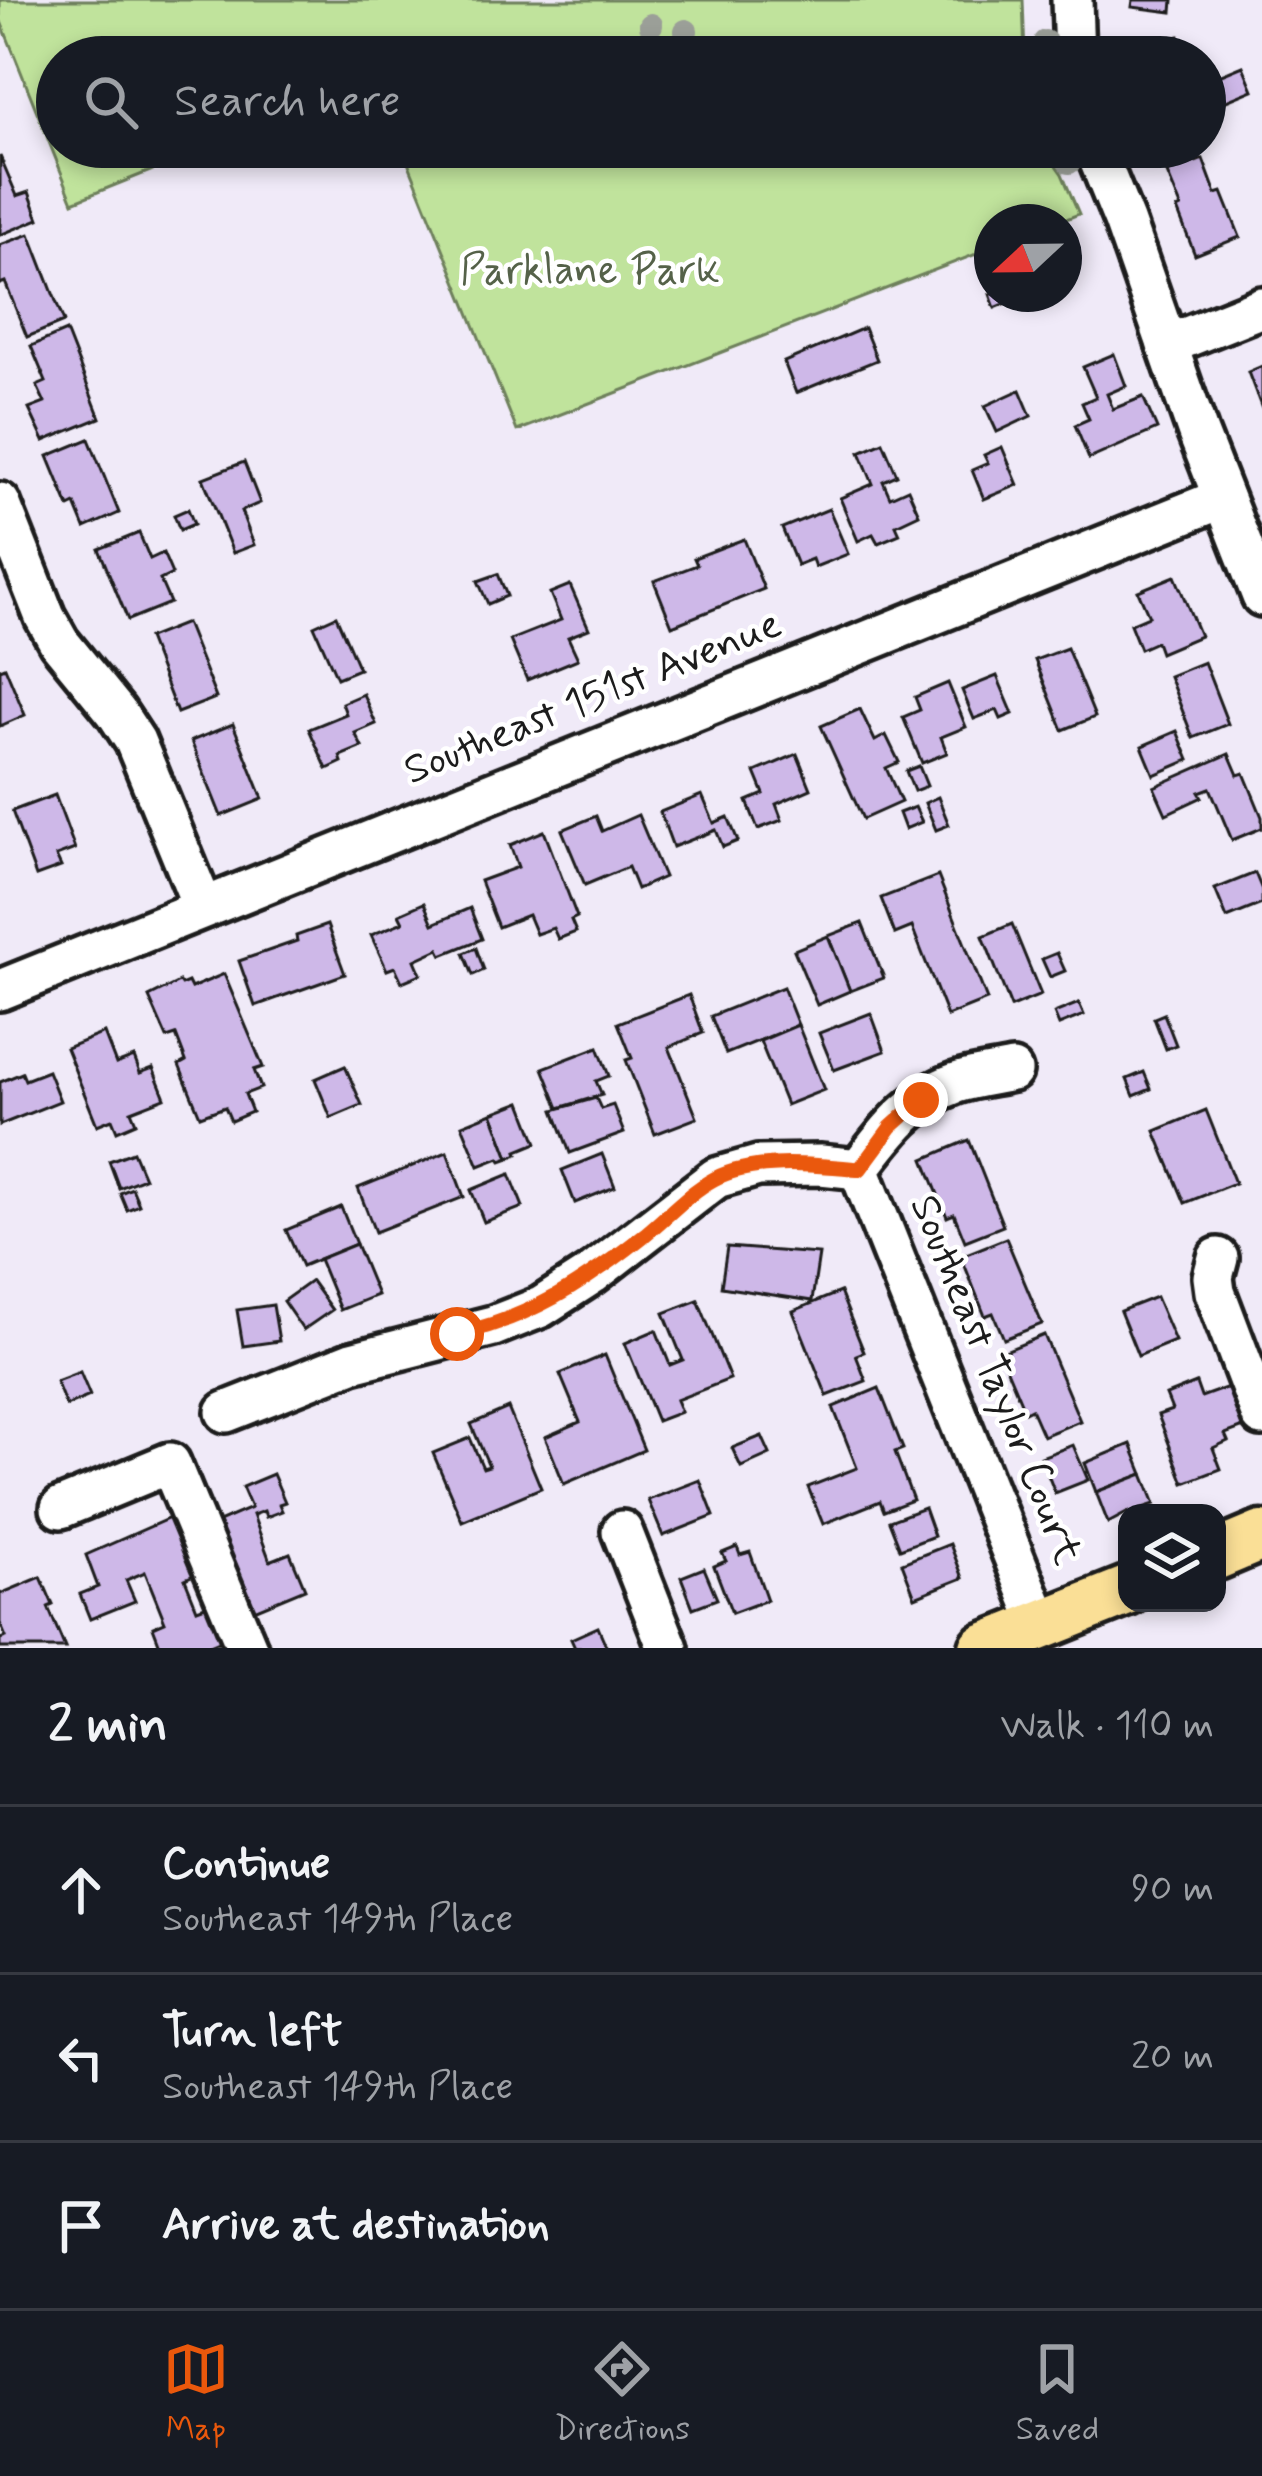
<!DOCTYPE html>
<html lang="en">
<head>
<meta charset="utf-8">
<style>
  :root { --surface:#171b24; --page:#20242c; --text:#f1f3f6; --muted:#9ea1a6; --line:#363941; --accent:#ea580c }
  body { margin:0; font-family:Mynerve,sans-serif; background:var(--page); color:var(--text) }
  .controls { position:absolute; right:36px; bottom:36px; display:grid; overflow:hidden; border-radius:24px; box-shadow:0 6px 18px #0003 }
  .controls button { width:108px; height:108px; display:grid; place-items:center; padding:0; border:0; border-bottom:3px solid var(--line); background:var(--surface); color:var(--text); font:60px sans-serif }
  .compass { position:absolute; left:974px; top:204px; width:108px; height:108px; border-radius:50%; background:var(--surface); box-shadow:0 6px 18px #0003; rotate:248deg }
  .stop { position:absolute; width:36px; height:36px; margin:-27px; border:9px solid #ea580c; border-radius:50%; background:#fff }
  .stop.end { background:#ea580c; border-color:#fff; box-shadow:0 3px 12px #0008 }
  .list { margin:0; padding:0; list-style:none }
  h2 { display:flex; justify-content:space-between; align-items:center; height:156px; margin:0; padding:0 48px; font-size:51px }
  h2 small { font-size:39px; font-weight:400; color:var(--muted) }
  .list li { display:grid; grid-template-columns:78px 1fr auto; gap:36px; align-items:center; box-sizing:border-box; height:168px; padding:0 48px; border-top:3px solid var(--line) }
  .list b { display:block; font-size:45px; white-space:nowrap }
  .list p { margin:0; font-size:39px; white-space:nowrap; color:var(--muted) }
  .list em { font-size:39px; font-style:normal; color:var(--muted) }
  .icon { flex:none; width:66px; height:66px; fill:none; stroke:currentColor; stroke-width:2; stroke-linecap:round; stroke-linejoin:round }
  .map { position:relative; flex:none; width:1262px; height:1648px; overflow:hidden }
  .search { position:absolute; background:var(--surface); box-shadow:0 6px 18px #0003; left:36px; right:36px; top:36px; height:132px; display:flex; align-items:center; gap:30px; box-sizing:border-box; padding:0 42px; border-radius:66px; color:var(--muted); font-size:45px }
  .sheet { height:660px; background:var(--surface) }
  nav { display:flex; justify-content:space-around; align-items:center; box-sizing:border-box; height:168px; border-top:3px solid var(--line); background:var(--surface); font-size:33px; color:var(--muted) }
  nav a { display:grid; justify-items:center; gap:6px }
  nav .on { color:var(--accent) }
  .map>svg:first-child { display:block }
  .green { fill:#c0e39c; stroke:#6e805c; stroke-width:3 }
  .building { fill:#ceb8e8; stroke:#1c1c1c; stroke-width:3 }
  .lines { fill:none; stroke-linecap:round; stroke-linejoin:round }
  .minor-casing { stroke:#1c1c1c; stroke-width:48 }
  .major-casing { stroke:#1c1c1c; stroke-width:57 }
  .minor { stroke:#fff; stroke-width:39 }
  .major { stroke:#fadf96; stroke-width:48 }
  .tree { fill:#9b9f98 }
  .route { stroke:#ea580c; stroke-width:15 }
  .labels { text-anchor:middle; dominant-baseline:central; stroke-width:9; stroke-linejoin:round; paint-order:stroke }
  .park-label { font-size:42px; fill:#556249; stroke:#fff }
  .street-label { font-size:42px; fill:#1c1c1c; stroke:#fff }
</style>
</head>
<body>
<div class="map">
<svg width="1262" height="1648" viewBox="0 0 1262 1648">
  <rect width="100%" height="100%" fill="#f0eaf8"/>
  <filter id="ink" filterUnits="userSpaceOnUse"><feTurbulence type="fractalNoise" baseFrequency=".00833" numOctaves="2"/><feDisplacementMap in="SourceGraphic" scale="24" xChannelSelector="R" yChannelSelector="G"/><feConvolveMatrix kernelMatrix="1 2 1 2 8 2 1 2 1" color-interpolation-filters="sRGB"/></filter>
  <g filter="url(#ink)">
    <g class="green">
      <path d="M0,0H1023L1025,57H57V147H210L73,202L0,19Z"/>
      <path d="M402,147H1043L1062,174L1079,214L1059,222H992V248L517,431Z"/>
    </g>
    <g class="building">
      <path d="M1133,0H1173L1172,12L1132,7Z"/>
      <path d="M1179,36L1184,57H1134L1132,46Z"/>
      <path d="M1243,66L1253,90L1219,104L1209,80Z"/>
      <path d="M0,156L17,196L29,192L39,219L0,235Z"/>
      <path d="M1203,159L1216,194L1222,192L1240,237L1195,255L1177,209L1181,207L1167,173Z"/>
      <path d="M30,234L64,322L27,337L5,282L0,284V245Z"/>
      <path d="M992,249V291L977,256Z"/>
      <path d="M992,293V294H1042L1023,302L1021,297L995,308L990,294Z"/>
      <path d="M864,328L877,360L796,393L784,362Z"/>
      <path d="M66,331L100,418L44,441L29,409L45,403L37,386L46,382L31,346Z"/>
      <path d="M1114,354L1126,386L1107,394L1113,409L1143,397L1157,429L1089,459L1075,425L1089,419L1082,403L1096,397L1083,367Z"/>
      <path d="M1262,366V409L1248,372Z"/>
      <path d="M1020,390L1031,416L997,432L985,406Z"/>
      <path d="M89,439L119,513L85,528L75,504L69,507L48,456Z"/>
      <path d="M883,442L897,475L883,481L890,497L908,489L919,514L896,525L900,534L878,543L873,534L858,541L840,498L873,484L860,452Z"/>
      <path d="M1002,447L1018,485L984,499L972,470L988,463L984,455Z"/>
      <path d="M244,462L260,503L241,511L254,545L233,553L203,478Z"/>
      <path d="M188,509L194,524L180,530L174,515Z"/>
      <path d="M829,509L848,554L815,567L812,559L797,565L782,528Z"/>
      <path d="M139,533L150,559L163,553L172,574L160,580L170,603L128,620L99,549Z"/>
      <path d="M744,539L764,589L672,626L654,581L697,565L694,558Z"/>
      <path d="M498,574L507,596L488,604L478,581Z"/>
      <path d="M1175,576L1200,636L1160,653L1156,642L1140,649L1130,624L1149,616L1138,591Z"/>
      <path d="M570,585L589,629L568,637L578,659L527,680L510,640L561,620L550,593Z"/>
      <path d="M336,616L359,669L337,678L314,626Z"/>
      <path d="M186,623L216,698L177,713L148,638Z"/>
      <path d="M1067,648L1095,717L1063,730L1035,660Z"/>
      <path d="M1204,662L1228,724L1193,738L1169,676Z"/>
      <path d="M5,667L25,715L0,726V669Z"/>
      <path d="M997,676L1013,714L1001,719L997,710L974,719L962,690Z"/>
      <path d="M948,683L966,727L941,737L947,753L922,763L903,717L920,710L915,697Z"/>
      <path d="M363,694L376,724L355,733L362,747L340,756L342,762L327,769L309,729L346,714L342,703Z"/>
      <path d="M860,709L875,741L886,735L899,762L886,768L901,802L863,819L821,726Z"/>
      <path d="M233,724L263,799L221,816L191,741Z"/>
      <path d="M1177,731L1189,760L1154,775L1142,746Z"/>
      <path d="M797,754L811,789L776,804L782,820L758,829L747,801L764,794L755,772Z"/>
      <path d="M1229,754L1238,775L1244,773L1262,817V828L1232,840L1210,788L1199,792L1202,797L1166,814L1154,787Z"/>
      <path d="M919,766L927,786L914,791L906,771Z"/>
      <path d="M55,795L75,849L56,856L61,867L36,876L12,811Z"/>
      <path d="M702,795L714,823L728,817L738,841L723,847L716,830L673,847L660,812Z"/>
      <path d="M938,797L949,825L936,830L925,803Z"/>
      <path d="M915,807L922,822L905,829L899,813Z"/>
      <path d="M638,815L664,877L637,889L628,867L585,885L562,830L596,816L602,831Z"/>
      <path d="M544,831L577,917L571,920L576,932L558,939L553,928L536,934L528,915L498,927L480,881L518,867L510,845Z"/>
      <path d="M1255,873L1262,890V904L1227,918L1215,889Z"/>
      <path d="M938,876L987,1000L947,1016L912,927L895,934L881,898Z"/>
      <path d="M424,903L433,924L470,908L482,939L442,955L439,949L415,960L421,974L402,982L395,967L387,970L371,935L403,922L399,914Z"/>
      <path d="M862,923L884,978L850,991L828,936Z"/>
      <path d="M1012,924L1041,995L1011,1007L983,936Z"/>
      <path d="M327,925L345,974L255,1006L239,961L297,941L296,936Z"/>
      <path d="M828,936L850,991L817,1005L794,950Z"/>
      <path d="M476,948L484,970L473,975L464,953Z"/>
      <path d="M1057,953L1065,971L1050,977L1042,959Z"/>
      <path d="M224,974L263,1067L254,1070L261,1088L245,1094L252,1112L231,1121L225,1107L200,1116L179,1065L186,1061L176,1035L167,1038L149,997L179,982L181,985L188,982L191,988Z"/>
      <path d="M783,987L798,1025L726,1054L711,1016Z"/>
      <path d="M689,995L703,1033L669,1047L697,1118L655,1134L626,1060L632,1058L618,1023Z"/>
      <path d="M1079,1003L1084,1015L1059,1025L1054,1013Z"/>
      <path d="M871,1013L885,1051L834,1070L819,1033Z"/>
      <path d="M1164,1014L1176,1045L1166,1049L1154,1018Z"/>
      <path d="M798,1025L824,1090L786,1105L760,1041Z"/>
      <path d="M104,1033L116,1064L134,1057L140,1073L153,1068L165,1098L131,1111L136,1123L117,1131L112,1119L97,1125L66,1048Z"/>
      <path d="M598,1047L609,1076L596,1081L602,1095L559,1108L543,1068Z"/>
      <path d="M345,1066L362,1105L331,1118L315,1079Z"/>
      <path d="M48,1071L60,1101L0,1125V1082L22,1073L25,1080Z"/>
      <path d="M1144,1072L1151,1089L1134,1096L1127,1079Z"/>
      <path d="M596,1098L601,1109L613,1105L624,1133L570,1153L554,1110Z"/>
      <path d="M521,1102L537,1143L517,1151L518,1154L509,1158L492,1113Z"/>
      <path d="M1206,1110L1235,1183L1185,1203L1155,1131Z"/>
      <path d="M492,1113L509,1158L501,1161L499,1158L479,1166L462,1125Z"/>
      <path d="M969,1140L1003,1226L965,1241L954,1214L947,1217L924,1159Z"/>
      <path d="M133,1152L144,1178L119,1188L109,1161Z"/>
      <path d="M447,1152L464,1197L375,1232L358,1188Z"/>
      <path d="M602,1154L615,1187L575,1203L562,1170Z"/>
      <path d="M510,1174L523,1207L484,1222L471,1190Z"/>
      <path d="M132,1188L139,1205L127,1210L120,1193Z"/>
      <path d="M341,1207L356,1244L302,1266L286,1230Z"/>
      <path d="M1006,1238L1042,1324L1004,1339L993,1313L985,1316L961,1256Z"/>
      <path d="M356,1244L377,1295L340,1310L319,1259Z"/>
      <path d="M727,1247L819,1254L812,1301L721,1287Z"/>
      <path d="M311,1281L332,1310L303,1330L283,1301Z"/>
      <path d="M840,1292L864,1352L856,1355L866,1381L827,1396L793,1311Z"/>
      <path d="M1156,1297L1175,1341L1138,1356L1120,1311Z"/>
      <path d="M698,1300L730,1379L676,1400L681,1412L657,1421L625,1343L656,1330L670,1365L683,1360L664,1313Z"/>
      <path d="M273,1305L279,1341L243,1346L237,1310Z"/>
      <path d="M1044,1335L1080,1421L1043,1436L1031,1409L1025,1412L1000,1353Z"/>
      <path d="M605,1355L644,1450L564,1484L545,1437L580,1422L560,1374Z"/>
      <path d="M80,1372L90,1396L66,1406L56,1381Z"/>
      <path d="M1196,1383L1201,1397L1234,1385L1249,1425L1225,1434L1228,1441L1213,1448L1221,1469L1184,1483L1158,1415L1172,1410L1166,1395Z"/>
      <path d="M879,1388L903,1449L895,1452L913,1500L884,1511L880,1501L823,1524L808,1487L857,1468L833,1407Z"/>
      <path d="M508,1408L541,1488L462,1521L433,1453L470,1438L483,1468L489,1466L471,1424Z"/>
      <path d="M762,1436L770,1454L741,1467L732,1448Z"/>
      <path d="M1131,1444L1143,1474L1096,1492L1085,1463Z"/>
      <path d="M1073,1445L1088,1480L1055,1493L1041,1457Z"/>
      <path d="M273,1474L285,1502L279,1504L282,1511L266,1517L264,1511L253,1515L270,1561L290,1553L305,1589L247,1613L211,1525L251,1508L242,1487Z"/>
      <path d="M1143,1474L1155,1504L1127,1513L1108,1523L1096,1492Z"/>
      <path d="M700,1480L714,1516L663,1536L648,1500Z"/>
      <path d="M924,1508L934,1536L900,1549L889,1521Z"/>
      <path d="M172,1517L196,1574L185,1579L197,1609L208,1605L222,1640L203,1648H161L153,1627L165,1622L145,1572L126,1580L135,1601L90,1619L80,1594L98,1587L86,1555Z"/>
      <path d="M950,1544L963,1578L915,1597L902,1563Z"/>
      <path d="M737,1547L740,1555L750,1552L767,1600L732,1613L714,1566L726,1561L722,1553Z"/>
      <path d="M704,1568L717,1599L693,1608L681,1577Z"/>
      <path d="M41,1577L53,1605L48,1607L65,1648H0V1639L6,1637L0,1623V1594Z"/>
      <path d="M598,1627L607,1648H575L571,1639Z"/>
    </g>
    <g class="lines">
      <defs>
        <g id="minor">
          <path d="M1072,0L1074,57"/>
          <path d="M1094,147L1124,221L1198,433L1262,596"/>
          <path d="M1167,345L1262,307"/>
          <path d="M0,503L45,617L59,642L116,712L135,741L203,907"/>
          <path d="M0,990L1223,498"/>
          <path d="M859,1169L1041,1625"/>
          <path d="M859,1169C886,1133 912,1098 956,1083C974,1077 994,1075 1012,1071"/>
          <path d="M1218,1258L1213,1277L1215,1292L1262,1416"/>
          <path d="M226,1412L352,1362L493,1326L541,1307L592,1274L716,1178L758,1166L821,1165L859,1169"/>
          <path d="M61,1508L170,1463L247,1648"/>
          <path d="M622,1531L668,1648"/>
        </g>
        <g id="major">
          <path d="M1217,1555L1262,1536"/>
          <path d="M984,1648L1127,1591"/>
        </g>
      </defs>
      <use href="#minor" class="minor-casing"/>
      <use href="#major" class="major-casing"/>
      <use href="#minor" class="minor"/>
      <use href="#major" class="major"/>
    </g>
    <g class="tree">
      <circle cx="651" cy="25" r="12"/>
      <circle cx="686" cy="31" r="12"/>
      <circle cx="1045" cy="42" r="12"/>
      <circle cx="1069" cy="162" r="12"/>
    </g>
  </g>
  <g class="lines" filter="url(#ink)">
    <path class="route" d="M457,1334C530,1318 584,1283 642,1237C666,1218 688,1193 714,1179C754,1158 816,1165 860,1169L891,1127L921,1100"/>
  </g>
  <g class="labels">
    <g class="park-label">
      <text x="590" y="271">Parklane Park</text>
    </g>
    <g class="street-label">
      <text transform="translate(593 698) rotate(-22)">Southeast 151st Avenue</text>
      <text transform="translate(995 1380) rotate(68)">Southeast Taylor Court</text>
    </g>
  </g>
</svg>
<div class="controls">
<button><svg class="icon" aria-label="layers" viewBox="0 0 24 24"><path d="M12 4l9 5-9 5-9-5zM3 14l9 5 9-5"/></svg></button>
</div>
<svg class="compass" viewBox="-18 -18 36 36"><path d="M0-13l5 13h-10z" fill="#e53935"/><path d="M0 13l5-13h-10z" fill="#9ea1a6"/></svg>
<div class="stop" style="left:457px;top:1334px"></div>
<div class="stop end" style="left:921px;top:1100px"></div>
<div class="search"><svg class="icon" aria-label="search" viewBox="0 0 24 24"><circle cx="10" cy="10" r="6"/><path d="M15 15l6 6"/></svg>Search here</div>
</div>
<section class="sheet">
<h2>2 min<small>Walk · 110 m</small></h2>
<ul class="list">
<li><svg class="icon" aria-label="ahead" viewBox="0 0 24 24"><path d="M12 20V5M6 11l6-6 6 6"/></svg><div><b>Continue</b><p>Southeast 149th Place</p></div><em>90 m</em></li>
<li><svg class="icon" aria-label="left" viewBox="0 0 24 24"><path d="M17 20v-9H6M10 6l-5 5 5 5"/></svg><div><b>Turn left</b><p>Southeast 149th Place</p></div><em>20 m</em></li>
<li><svg class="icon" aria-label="arrive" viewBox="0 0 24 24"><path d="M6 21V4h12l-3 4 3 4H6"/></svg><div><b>Arrive at destination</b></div></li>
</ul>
</section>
<nav>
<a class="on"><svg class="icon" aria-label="map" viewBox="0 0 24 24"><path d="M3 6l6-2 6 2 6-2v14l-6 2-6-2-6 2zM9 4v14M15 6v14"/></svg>Map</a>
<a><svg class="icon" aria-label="directions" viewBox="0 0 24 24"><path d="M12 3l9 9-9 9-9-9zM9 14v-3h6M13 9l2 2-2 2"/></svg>Directions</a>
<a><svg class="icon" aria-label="saved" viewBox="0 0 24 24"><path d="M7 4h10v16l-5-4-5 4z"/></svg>Saved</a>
</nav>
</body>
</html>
